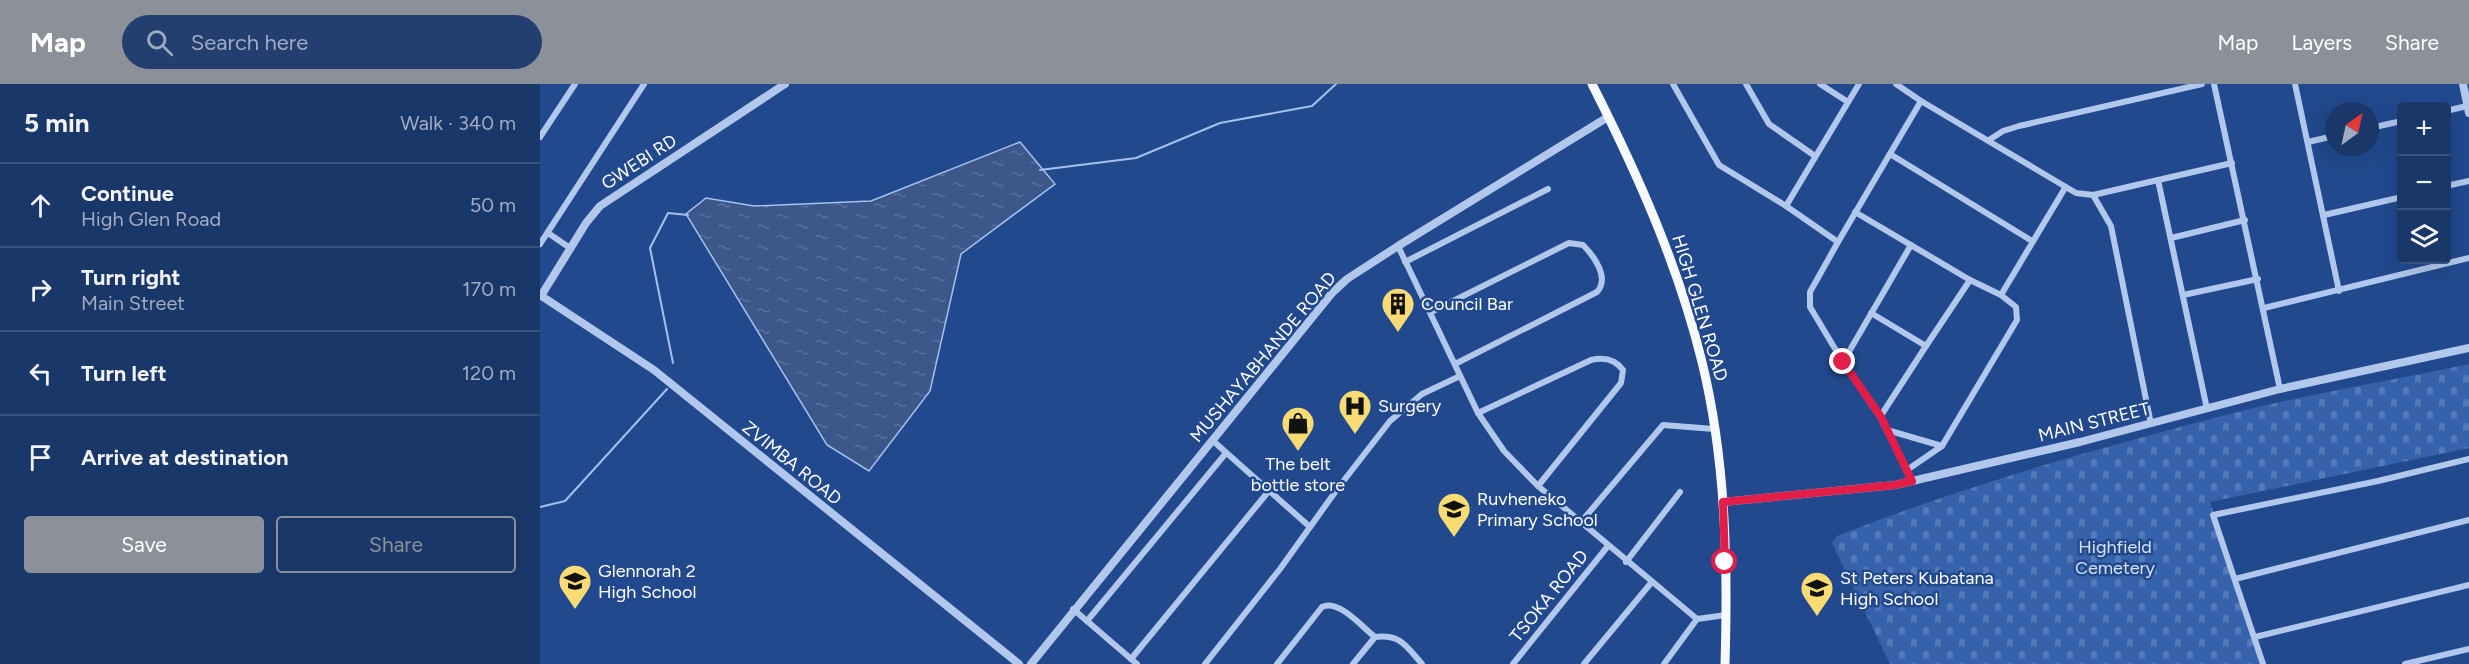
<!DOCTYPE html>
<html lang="en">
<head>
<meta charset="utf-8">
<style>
  :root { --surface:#1a376a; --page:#233f70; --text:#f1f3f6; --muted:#9facc1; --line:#38517e; --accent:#8c9099 }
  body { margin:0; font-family:Figtree,sans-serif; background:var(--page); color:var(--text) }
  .controls { position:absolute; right:18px; top:18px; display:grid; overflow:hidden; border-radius:6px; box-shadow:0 6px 24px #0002 }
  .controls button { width:54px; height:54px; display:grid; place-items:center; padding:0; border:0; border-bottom:2px solid var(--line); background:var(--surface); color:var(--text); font:30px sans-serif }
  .compass { position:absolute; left:1785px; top:18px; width:54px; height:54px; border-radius:50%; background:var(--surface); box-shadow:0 6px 24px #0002; rotate:33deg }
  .stop { position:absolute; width:18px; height:18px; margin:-14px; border:4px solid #e11d48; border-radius:50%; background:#fff }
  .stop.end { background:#e11d48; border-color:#fff; box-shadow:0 2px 6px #0008 }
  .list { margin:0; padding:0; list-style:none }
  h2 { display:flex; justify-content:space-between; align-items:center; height:78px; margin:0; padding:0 24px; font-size:26px }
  h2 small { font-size:20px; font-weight:400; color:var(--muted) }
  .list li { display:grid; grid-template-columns:39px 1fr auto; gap:18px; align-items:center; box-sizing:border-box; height:84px; padding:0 24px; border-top:2px solid var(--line) }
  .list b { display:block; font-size:22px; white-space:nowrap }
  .list p { margin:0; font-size:20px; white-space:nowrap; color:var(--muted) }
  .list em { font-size:20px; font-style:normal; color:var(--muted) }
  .actions { display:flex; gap:12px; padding:18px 24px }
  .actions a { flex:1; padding:14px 0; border:2px solid var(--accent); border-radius:6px; text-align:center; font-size:21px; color:var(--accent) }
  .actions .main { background:var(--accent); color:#fff }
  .icon { flex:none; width:33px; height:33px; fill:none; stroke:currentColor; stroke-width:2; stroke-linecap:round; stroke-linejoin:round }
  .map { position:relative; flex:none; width:1929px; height:580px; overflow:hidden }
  header { display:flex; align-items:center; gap:36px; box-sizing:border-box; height:84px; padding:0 30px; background:var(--accent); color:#fff }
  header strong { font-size:28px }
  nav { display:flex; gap:33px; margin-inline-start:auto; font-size:21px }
  .search { width:420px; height:54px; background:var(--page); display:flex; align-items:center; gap:15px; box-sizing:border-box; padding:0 21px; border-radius:33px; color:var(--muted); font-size:22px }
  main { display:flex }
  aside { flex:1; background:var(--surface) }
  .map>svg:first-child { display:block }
  .cemetery { fill:url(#cemetery-stones) }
  .water { fill:url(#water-ripples); stroke:#a5c1ed; stroke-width:1.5 }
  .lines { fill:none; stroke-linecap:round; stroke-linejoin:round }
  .stream { stroke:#a5c1ed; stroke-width:2 }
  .minor { stroke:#b1c7ec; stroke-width:6 }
  .tertiary { stroke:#b1c7ec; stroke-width:8 }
  .primary { stroke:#f6f9ff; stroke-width:9 }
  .route { stroke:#e11d48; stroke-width:8 }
  .labels { text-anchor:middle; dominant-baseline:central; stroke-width:5; stroke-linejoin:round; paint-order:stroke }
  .street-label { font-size:18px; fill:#fff; stroke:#22498e }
  .poi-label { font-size:18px; fill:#fff; stroke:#22498e; text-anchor:start }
  .park-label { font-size:18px; fill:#d6e3f9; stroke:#22498e }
</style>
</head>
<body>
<header>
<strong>Map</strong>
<div class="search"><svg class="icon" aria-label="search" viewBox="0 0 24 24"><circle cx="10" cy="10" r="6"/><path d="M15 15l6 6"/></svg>Search here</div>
<nav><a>Map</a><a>Layers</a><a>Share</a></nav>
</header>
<main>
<aside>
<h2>5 min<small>Walk · 340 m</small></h2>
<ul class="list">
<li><svg class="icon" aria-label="ahead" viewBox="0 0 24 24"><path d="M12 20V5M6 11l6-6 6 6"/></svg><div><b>Continue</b><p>High Glen Road</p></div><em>50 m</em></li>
<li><svg class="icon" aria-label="right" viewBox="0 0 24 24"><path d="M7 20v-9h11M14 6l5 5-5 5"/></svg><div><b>Turn right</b><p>Main Street</p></div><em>170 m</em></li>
<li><svg class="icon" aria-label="left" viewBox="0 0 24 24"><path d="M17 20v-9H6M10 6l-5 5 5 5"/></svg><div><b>Turn left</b></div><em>120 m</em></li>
<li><svg class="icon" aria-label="arrive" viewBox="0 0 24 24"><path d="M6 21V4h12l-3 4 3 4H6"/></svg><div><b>Arrive at destination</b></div></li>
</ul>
<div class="actions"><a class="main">Save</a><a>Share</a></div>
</aside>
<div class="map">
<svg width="1929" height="580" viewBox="0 0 1929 580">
  <defs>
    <pattern id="cemetery-stones" width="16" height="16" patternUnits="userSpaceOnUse" patternTransform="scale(1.5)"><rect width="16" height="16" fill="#3662ab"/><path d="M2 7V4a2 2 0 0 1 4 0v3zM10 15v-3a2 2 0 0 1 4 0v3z" fill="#547ab8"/></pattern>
    <pattern id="water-ripples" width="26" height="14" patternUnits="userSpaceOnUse" patternTransform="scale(1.5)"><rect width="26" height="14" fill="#3c588a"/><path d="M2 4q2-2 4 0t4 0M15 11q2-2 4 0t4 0" fill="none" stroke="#59719c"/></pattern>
  </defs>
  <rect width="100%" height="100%" fill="#22498e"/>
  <path class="cemetery" d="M1929,280V364L1670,418L1713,551L1719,580H1350L1292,459L1297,452C1429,400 1568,361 1706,326C1779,308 1855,296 1929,280Z"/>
  <path class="water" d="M480,58L515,100L421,170L390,307L329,387L287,361L146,130L166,114L214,122L331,117Z"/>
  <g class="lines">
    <g class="stream">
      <path d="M500,86L596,74L680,39L772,22L796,0"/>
      <path d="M133,279L110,164L128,129L148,131"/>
      <path d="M0,423L25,417L127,305"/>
    </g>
    <g class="minor">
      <path d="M1133,0L1179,81L1246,122L1298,158L1381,17L1536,109L1553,111L1692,79"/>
      <path d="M1206,0L1229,40L1275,72"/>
      <path d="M1280,0L1308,18"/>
      <path d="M1356,0L1381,17"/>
      <path d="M1674,0L1740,305"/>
      <path d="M1755,0L1799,207"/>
      <path d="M1906,27L1927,22"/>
      <path d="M1830,44L1862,37"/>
      <path d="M0,53L35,0"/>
      <path d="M1449,56L1463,47L1479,42L1662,0"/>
      <path d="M1768,58L1794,52"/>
      <path d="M1350,70L1492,157"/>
      <path d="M1618,96L1667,325"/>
      <path d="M1906,102L1929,97"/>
      <path d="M1553,111L1571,142L1611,340"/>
      <path d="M1246,122L1319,0"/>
      <path d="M1315,128L1430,196L1461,211L1476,223L1477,236L1402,362L1367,386"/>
      <path d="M1784,131L1862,113"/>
      <path d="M8,149L30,164"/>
      <path d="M1631,154L1705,136"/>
      <path d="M1298,158L1270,208V223L1303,278L1340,333L1372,397"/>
      <path d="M0,160L104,0"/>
      <path d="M858,162L938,329L964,367L998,402L1157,535L1186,531"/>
      <path d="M865,178L1008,105"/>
      <path d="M1461,211L1525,104"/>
      <path d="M1643,211L1718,195"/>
      <path d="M1724,224L1929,174"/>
      <path d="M891,228L1029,159L1043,161C1054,172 1070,194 1057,208L915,280"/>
      <path d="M1331,229L1386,262L1430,196"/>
      <path d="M1303,278L1371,161"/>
      <path d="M938,329L1051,276C1064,273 1075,275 1083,286L1081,299L998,402"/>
      <path d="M1340,333L1386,262"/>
      <path d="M1347,346L1402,362"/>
      <path d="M672,356L770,443"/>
      <path d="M1041,438L1123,341L1174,345"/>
      <path d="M1086,478L1140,408"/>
      <path d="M1695,495L1929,436"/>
      <path d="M533,525L597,580"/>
      <path d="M547,537L686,369"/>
      <path d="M1715,553L1929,501"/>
      <path d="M591,575L728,408"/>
      <path d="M665,580L740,485L798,404L850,337L882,310L920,292"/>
      <path d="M737,580L782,523C799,515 822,543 835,553"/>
      <path d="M813,580L835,553C861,550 866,562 882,580"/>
      <path d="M973,580L1068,462"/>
      <path d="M1044,580L1111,499"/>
      <path d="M1124,580L1157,535"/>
      <path d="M1723,580L1673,431L1838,397L1929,375"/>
      <path d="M1865,580L1929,565"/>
    </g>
    <g class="tertiary">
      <path d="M1923,0L1929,29"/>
      <path d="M0,211L114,286L479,580"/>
      <path d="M1,212L46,139L60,122L245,0"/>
      <path d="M1183,418L1355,401L1540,358L1740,305L1929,264"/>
      <path d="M491,580L792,209L807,195L858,162L1068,33"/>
    </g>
    <path class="primary" d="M1052,0C1097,89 1138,180 1162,278C1186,376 1188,480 1185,580"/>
  </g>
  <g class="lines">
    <path class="route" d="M1185,478L1183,418L1355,401L1372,397L1341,333L1303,278"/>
  </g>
  <defs>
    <symbol id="building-pin" viewBox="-11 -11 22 30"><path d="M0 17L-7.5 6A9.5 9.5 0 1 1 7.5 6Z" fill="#f8db73" stroke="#22498e"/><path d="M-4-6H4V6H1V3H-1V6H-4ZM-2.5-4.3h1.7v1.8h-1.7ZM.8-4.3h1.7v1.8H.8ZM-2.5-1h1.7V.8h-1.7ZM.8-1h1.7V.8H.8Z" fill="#111"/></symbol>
    <symbol id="hospital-pin" viewBox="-11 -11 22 30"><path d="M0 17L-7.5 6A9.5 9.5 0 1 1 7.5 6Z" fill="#f8db73" stroke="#22498e"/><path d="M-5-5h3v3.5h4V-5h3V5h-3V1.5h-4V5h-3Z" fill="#111"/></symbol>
    <symbol id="shop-pin" viewBox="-11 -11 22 30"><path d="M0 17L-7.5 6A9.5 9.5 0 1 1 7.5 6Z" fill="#f8db73" stroke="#22498e"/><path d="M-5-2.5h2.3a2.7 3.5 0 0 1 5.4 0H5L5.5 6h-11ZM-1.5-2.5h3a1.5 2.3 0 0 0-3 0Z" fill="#111"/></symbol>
    <symbol id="school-pin" viewBox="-11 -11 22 30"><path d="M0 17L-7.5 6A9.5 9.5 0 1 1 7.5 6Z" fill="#f8db73" stroke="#22498e"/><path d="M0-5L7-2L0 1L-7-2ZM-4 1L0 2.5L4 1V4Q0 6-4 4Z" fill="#111"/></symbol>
  </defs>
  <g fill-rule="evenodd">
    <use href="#building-pin" x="839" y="201" width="38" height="52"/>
    <use href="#hospital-pin" x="796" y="303" width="38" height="52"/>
    <use href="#shop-pin" x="739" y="320" width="38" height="52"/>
    <use href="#school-pin" x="895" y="406" width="38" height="52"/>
    <use href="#school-pin" x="16" y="478" width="38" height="52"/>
    <use href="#school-pin" x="1258" y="485" width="38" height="52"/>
  </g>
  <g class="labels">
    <g class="street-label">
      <text transform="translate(99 78) rotate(-33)">GWEBI RD</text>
      <text transform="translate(1160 224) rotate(73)">HIGH GLEN ROAD</text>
      <text transform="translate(723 273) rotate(-50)">MUSHAYABHANDE ROAD</text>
      <text transform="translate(1554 338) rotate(-14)">MAIN STREET</text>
      <text transform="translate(252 379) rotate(39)">ZVIMBA ROAD</text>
      <text transform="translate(1009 512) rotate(-51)">TSOKA ROAD</text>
    </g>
    <g class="poi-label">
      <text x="881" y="220">Council Bar</text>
      <text x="838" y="322">Surgery</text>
      <text x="758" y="380" text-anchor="middle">The belt<tspan x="758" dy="21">bottle store</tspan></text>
      <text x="937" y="415">Ruvheneko<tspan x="937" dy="21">Primary School</tspan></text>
      <text x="58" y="487">Glennorah 2<tspan x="58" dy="21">High School</tspan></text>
      <text x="1300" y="494">St Peters Kubatana<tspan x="1300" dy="21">High School</tspan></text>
    </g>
    <g class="park-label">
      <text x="1575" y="463">Highfield<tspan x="1575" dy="21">Cemetery</tspan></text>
    </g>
  </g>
</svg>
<div class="controls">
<button>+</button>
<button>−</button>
<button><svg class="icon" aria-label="layers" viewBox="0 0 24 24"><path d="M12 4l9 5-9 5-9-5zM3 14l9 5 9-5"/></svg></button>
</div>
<svg class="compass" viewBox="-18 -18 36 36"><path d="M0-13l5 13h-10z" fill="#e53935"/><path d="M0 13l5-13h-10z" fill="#9facc1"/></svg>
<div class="stop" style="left:1185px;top:478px"></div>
<div class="stop end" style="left:1303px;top:278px"></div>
</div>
</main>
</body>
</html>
